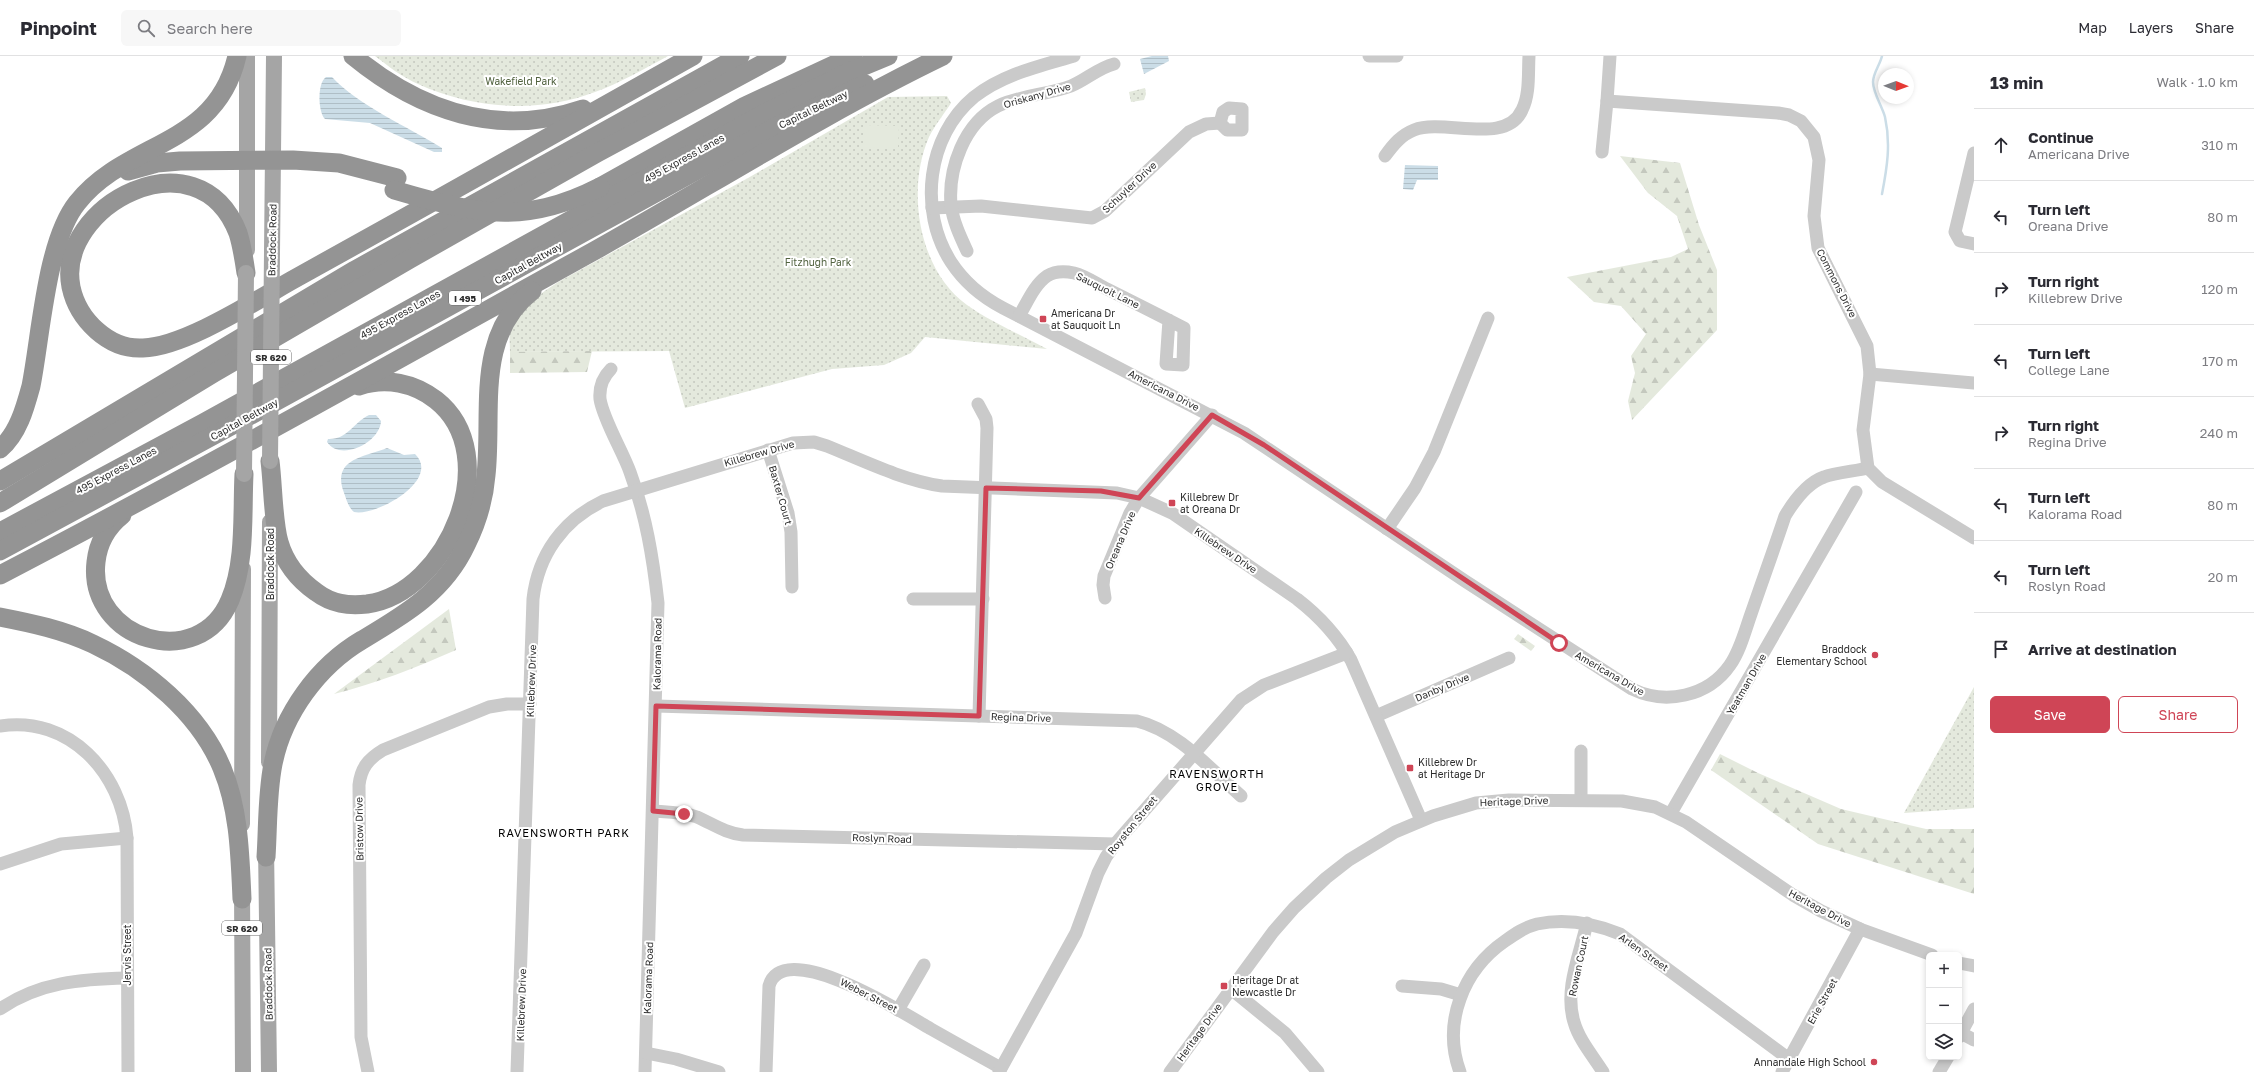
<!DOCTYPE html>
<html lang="en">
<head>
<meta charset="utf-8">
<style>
  :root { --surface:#fff; --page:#f7f7f7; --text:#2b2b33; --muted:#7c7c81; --line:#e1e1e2; --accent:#cf4556 }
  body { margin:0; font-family:"Golos Text",sans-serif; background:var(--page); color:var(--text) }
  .controls { position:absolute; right:12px; bottom:12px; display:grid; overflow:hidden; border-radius:6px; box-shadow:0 2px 6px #0003 }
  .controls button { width:36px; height:36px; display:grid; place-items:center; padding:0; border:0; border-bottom:1px solid var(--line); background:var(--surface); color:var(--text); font:20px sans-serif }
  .compass { position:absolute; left:1878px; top:12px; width:36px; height:36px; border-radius:50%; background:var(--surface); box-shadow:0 2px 6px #0003; rotate:91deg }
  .stop { position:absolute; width:12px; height:12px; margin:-9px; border:3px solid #cf4556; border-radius:50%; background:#fff }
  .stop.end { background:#cf4556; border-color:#fff; box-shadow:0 1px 4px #0008 }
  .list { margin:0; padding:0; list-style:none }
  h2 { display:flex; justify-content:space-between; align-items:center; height:52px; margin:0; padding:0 16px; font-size:17px }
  h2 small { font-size:13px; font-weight:400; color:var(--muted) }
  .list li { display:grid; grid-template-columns:26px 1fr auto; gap:12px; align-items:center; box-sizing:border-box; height:72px; padding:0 16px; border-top:1px solid var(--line) }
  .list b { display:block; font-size:15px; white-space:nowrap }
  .list p { margin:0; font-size:13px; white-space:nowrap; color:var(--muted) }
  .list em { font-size:13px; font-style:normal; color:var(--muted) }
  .actions { display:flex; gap:8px; padding:12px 16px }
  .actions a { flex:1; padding:9px 0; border:1px solid var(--accent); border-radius:6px; text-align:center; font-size:14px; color:var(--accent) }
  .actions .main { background:var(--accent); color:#fff }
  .icon { flex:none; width:22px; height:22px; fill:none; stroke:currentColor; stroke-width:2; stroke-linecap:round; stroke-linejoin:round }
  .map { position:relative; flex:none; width:1974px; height:1016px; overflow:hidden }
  header { display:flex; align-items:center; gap:24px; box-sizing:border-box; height:56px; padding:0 20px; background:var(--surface); border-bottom:1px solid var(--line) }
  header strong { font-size:19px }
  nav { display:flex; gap:22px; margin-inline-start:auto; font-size:14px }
  .search { width:280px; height:36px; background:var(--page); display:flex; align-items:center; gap:10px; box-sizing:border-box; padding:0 14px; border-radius:6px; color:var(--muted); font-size:15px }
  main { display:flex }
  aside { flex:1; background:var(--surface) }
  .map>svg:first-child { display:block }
  .grass { fill:url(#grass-dots) }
  .forest { fill:url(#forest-firs) }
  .garden { fill:#e4e9dd }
  .water { fill:url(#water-rules) }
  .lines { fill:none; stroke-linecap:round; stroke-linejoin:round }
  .stream { stroke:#cbdde7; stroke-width:2.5 }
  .minor { stroke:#cacaca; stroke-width:13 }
  .major { stroke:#a5a5a5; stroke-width:16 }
  .highway { stroke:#949494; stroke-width:19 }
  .major-bridge { stroke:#a5a5a5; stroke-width:16 }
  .highway-bridge { stroke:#949494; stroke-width:19 }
  .route { stroke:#cf4556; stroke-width:5 }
  .poi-dot { fill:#cf4556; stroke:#fff; stroke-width:1.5 }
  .labels { text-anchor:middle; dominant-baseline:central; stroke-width:4; stroke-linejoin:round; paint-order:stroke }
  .shield { fill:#fff; stroke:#6c6c6c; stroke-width:1 }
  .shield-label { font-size:9px; font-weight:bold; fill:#2d2d2d }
  .park-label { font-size:10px; fill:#526340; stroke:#fff }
  .street-label { font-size:10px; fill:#2d2d2d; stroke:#fff }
  .poi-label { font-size:10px; fill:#2d2d2d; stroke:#fff; text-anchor:start }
  .neighbourhood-label { font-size:11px; letter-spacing:1px; fill:#000; stroke:#fff }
</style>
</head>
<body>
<header>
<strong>Pinpoint</strong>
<div class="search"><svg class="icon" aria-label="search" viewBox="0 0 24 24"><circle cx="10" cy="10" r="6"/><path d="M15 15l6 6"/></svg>Search here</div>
<nav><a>Map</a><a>Layers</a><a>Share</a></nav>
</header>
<main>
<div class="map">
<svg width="1974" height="1016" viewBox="0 0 1974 1016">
  <defs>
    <pattern id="grass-dots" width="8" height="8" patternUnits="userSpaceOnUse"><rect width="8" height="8" fill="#e4e9dd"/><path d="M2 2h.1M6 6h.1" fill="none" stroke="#c4c8be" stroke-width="1.8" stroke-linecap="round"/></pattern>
    <pattern id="forest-firs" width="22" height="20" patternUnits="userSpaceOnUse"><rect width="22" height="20" fill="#e4e9dd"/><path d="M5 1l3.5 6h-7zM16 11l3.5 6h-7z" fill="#c4c8be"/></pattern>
    <pattern id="water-rules" width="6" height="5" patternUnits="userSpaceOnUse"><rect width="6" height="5" fill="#cbdde7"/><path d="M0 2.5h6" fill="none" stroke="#afbec6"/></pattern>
  </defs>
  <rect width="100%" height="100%" fill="#fff"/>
  <g class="grass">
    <path d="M375,0H668C644,13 620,27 595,36C538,58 473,53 418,28C402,21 388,10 375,0Z"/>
    <path d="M1145,32L1146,38L1144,44L1131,46L1129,36Z"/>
    <path d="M947,40L951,47C944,58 935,69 929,81C906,133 918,214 967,249C991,266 1021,279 1047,293L925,281L911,297L884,309L832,313L685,352L669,295L510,296C510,289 509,280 510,274C515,255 545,234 560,225L748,122L888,41Z"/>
    <path d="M1974,631V752L1904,757Z"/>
  </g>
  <g class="forest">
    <path d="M1620,100L1680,107L1699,169L1717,214V274L1632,364L1628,345L1635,317L1631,300L1646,278L1621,250L1594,246L1567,221L1671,201L1688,193L1677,160L1648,137Z"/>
    <path d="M592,295L587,316L510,317V296Z"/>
    <path d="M449,553L456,594C415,612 377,627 334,638Z"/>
    <path d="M1518,578L1535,590L1531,595L1514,583Z"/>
    <path d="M1720,698L1758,717L1841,753L1926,773H1974V838L1818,788L1711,714Z"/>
  </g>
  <path class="garden" d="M865,69L899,70L898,92L865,91Z"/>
  <g class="water">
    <path d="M1152,0H1168L1169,5L1144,18L1140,3Z"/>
    <path d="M326,21H332C358,49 408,71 442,92V96H434L370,67L325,63C318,56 317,27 326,21Z"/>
    <path d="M1405,109L1438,110V124H1417L1413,134L1403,133Z"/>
    <path d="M369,359H376L381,365C380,387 340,406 327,386L328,383C347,384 353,367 369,359Z"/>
    <path d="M387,392L404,399L415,398C442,424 375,461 354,456C348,451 346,442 343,434C333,403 364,401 387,392Z"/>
  </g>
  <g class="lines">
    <path class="stream" d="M1882,138C1887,112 1891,88 1885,61C1882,50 1873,37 1873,26C1873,17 1880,9 1882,0"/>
    <g class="minor">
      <path d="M1074,0C1040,10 1003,18 974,41C927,80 918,155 951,206C964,226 982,241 1003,252L1244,377L1465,525L1632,633C1665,649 1708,641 1730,609C1740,595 1745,575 1751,558C1762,526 1774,493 1785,460C1794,445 1807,427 1824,421C1834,417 1855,415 1868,412"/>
      <path d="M1369,0H1397"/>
      <path d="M1607,45L1610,0"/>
      <path d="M1229,52L1242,53V74H1227L1220,67L1223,56Z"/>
      <path d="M1602,96L1607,45L1778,57L1789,59L1801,65L1814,81L1819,104L1814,160L1818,192L1867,290L1870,318L1863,374L1868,412L1882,426L1974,482"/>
      <path d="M1974,97L1955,176L1960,185L1974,188"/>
      <path d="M1385,100C1393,89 1401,79 1414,74C1444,62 1506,90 1522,54C1530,39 1528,17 1529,0"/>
      <path d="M932,152L981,150L1092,162L1105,155L1189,76L1206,68L1220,67"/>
      <path d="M967,195C960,180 953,165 951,149C948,113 964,67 998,50C1021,39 1047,39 1071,30C1086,24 1098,12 1114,8"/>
      <path d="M1019,260C1027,247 1034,229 1047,220C1055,215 1065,215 1074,217C1086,220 1097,228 1107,233C1133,246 1159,259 1184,272L1183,309L1166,308L1169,264"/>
      <path d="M611,313C603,321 599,331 600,343C603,363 623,396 630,416C646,459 653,502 658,547L645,1016"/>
      <path d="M1870,318L1974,327"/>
      <path d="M978,348L986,363L987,372L979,660"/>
      <path d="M768,394L788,457L791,476L792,531"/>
      <path d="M1387,473L1415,432L1434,396L1488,262"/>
      <path d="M1105,542L1103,529L1104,520L1130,457L1139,442L1212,359"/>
      <path d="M913,543H983"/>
      <path d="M656,650L1137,665C1178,675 1210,713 1241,740"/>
      <path d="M1376,660L1509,602"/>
      <path d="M0,670C69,659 122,717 127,782L128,1016"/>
      <path d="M1581,695V744"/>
      <path d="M653,755C667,756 683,756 697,761C713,768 725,777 743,779L1115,788"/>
      <path d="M1671,757L1856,436"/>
      <path d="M0,808L61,788L127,782"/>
      <path d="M1587,867C1580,898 1564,934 1574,966C1579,984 1593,1000 1603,1016"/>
      <path d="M1959,907L1974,910"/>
      <path d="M1402,930L1441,933L1461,939"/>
      <path d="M1231,933L1285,977L1318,1016"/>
      <path d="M0,953C39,926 82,923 127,922"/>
      <path d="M898,954L924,909"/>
      <path d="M1961,977L1974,984"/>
      <path d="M1959,981L1974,953"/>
      <path d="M646,997L676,1003L719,1016"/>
      <path d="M368,1016L361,981L359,729C361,712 368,703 383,694L489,651L507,648H530"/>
      <path d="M517,1016L533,543C538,499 563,464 603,445L793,387L814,386L827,390C864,405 902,424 942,430L1117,437L1139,442L1172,457L1297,543C1319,560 1337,579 1351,604L1421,764"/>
      <path d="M766,1016L769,930C783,880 907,959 931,973C954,986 977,999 1001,1012"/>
      <path d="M999,1016L1076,877L1098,817L1106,801L1115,788L1241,644L1264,629L1347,597"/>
      <path d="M1170,1016L1273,876L1294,852L1326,822L1349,804L1395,776L1433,760L1476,747L1509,744L1622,745L1655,751L1686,766L1793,839L1821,855L1860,873L1932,899"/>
      <path d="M1460,1016C1442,967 1463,914 1505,885C1515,878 1525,871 1537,868C1566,862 1593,867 1620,878L1789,1003"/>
      <path d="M1782,1016L1860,873"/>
      <path d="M1939,1016L1948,1001"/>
    </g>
    <g class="major">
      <path d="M247,194V0"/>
      <path d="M272,196L274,0"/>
      <path d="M269,706L270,466"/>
      <path d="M242,768L243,513"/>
      <path d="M266,790L269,1016"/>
      <path d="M242,831L243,1016"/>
    </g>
    <g class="highway">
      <path d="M353,0C420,55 498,82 583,53"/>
      <path d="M128,115L157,107L180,105L293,104L339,107L397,122"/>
      <path d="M600,131L745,50L853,0"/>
      <path d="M246,217C244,203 242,190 238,177C198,74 55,150 71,231C78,264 109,294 143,292C185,291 258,243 296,222C429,149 560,74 693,0"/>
      <path d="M0,393C18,378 25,352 31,330C41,280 46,186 77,147C127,84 216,92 237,0"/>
      <path d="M270,405C273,428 273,466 279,486C285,507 299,524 316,536C332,548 348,550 367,548C448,537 506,399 436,344C414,327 386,321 359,330"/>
      <path d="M0,425L355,214L740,0"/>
      <path d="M0,447L214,317L410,203L597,97L777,0"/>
      <path d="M122,459C107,471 98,487 96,506C87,584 199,618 230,544C246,506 242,458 244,418"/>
      <path d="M0,476L203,367L763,58L847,17L888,0"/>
      <path d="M0,495L231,370L781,68L865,28"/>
      <path d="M0,519C200,415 397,304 594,195C710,130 823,58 943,0"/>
      <path d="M0,561C31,567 64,574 93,588C146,613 199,657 222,712C239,753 240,798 242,843"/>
      <path d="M266,801C268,771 267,738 273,708C283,658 318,610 362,584C404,559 444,536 466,489C477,467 484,444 486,419C493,356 474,280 532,235"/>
    </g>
    <g class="major-bridge">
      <path d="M270,405L272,196"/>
      <path d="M244,418L246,217"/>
    </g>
    <path class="highway-bridge" d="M394,134C473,157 522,171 600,131"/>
  </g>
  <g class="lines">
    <path class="route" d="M684,758L653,755L656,650L979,660L986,432L1101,435L1139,442L1212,359L1264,389L1559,587"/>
  </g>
  <g class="poi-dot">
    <rect x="1039" y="259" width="8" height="8" rx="2"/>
    <rect x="1168" y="443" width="8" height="8" rx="2"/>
    <circle cx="1875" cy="599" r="4"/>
    <rect x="1406" y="708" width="8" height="8" rx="2"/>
    <rect x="1220" y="926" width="8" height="8" rx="2"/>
    <circle cx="1874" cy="1006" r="4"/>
  </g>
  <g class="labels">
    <g class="shield">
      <rect x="449" y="235" width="32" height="14" rx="3"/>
      <rect x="251" y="294" width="40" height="14" rx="3"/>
      <rect x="222" y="865" width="40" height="14" rx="3"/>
    </g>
    <g class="shield-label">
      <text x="465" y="242">I 495</text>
      <text x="271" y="301">SR 620</text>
      <text x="242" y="872">SR 620</text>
    </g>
    <g class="park-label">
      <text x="521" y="25">Wakefield Park</text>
      <text x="818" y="206">Fitzhugh Park</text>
    </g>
    <g class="street-label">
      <text transform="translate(1037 39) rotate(-16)">Oriskany Drive</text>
      <text transform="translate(813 53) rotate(-26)">Capital Beltway</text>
      <text transform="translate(684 102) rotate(-29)">495 Express Lanes</text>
      <text transform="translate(1129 131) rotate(-43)">Schuyler Drive</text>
      <text transform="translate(272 184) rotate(-89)">Braddock Road</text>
      <text transform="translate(528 207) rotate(-29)">Capital Beltway</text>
      <text transform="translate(1837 227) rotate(63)">Commons Drive</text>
      <text transform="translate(1108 234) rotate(26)">Sauquoit Lane</text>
      <text transform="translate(400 258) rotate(-29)">495 Express Lanes</text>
      <text transform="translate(1164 334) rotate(27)">Americana Drive</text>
      <text transform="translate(244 363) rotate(-29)">Capital Beltway</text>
      <text transform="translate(759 397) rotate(-16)">Killebrew Drive</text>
      <text transform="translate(116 414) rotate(-28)">495 Express Lanes</text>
      <text transform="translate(781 439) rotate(74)">Baxter Court</text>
      <text transform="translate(1120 484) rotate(-67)">Oreana Drive</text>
      <text transform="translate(1226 494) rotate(34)">Killebrew Drive</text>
      <text transform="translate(270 508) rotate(-90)">Braddock Road</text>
      <text transform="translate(657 598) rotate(-89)">Kalorama Road</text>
      <text transform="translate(1610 617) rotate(30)">Americana Drive</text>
      <text transform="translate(531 625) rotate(-88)">Killebrew Drive</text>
      <text transform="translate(1746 628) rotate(-60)">Yeatman Drive</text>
      <text transform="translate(1442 631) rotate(-23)">Danby Drive</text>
      <text transform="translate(1021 661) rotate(2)">Regina Drive</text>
      <text transform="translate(1514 745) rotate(-2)">Heritage Drive</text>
      <text transform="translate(1132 769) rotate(-51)">Royston Street</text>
      <text transform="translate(359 773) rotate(-91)">Bristow Drive</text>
      <text transform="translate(882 782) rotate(2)">Roslyn Road</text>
      <text transform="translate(1820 852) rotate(28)">Heritage Drive</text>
      <text transform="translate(1644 896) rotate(35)">Arlen Street</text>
      <text transform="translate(127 899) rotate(-90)">Jervis Street</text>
      <text transform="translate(1578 910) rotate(-78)">Rowan Court</text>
      <text transform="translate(648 922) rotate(-88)">Kalorama Road</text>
      <text transform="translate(268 928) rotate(-91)">Braddock Road</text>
      <text transform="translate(869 939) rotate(27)">Weber Street</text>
      <text transform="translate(1822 945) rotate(-61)">Erie Street</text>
      <text transform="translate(521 949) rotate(-88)">Killebrew Drive</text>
      <text transform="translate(1199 976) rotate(-54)">Heritage Drive</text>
    </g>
    <g class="poi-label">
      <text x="1051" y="257">Americana Dr<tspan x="1051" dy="12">at Sauquoit Ln</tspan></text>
      <text x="1180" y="441">Killebrew Dr<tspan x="1180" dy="12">at Oreana Dr</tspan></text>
      <text x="1867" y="593" text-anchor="end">Braddock<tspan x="1867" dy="12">Elementary School</tspan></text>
      <text x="1418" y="706">Killebrew Dr<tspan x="1418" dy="12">at Heritage Dr</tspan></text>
      <text x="1232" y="924">Heritage Dr at<tspan x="1232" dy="12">Newcastle Dr</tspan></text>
      <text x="1866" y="1006" text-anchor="end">Annandale High School</text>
    </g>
    <g class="neighbourhood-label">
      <text x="1217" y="717">RAVENSWORTH<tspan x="1217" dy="13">GROVE</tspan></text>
      <text x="564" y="776">RAVENSWORTH PARK</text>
    </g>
  </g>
</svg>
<div class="controls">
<button>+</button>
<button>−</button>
<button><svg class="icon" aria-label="layers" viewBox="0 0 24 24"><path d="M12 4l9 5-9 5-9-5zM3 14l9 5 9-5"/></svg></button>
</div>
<svg class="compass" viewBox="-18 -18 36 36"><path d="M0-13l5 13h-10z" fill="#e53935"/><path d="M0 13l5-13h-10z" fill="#7c7c81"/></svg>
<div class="stop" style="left:1559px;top:587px"></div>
<div class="stop end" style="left:684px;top:758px"></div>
</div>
<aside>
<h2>13 min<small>Walk · 1.0 km</small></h2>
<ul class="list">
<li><svg class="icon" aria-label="ahead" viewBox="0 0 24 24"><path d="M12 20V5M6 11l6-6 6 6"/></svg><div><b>Continue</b><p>Americana Drive</p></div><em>310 m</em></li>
<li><svg class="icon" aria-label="left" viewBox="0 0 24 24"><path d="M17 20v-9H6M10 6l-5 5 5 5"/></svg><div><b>Turn left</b><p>Oreana Drive</p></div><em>80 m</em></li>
<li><svg class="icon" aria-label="right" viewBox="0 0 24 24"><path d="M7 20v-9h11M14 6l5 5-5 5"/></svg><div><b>Turn right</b><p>Killebrew Drive</p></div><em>120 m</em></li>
<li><svg class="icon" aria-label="left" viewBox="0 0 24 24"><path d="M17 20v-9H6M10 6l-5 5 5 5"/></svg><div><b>Turn left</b><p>College Lane</p></div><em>170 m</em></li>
<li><svg class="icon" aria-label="right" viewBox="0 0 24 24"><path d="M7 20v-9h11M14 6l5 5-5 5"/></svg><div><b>Turn right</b><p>Regina Drive</p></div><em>240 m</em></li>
<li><svg class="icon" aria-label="left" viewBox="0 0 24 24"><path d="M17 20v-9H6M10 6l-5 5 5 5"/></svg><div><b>Turn left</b><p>Kalorama Road</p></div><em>80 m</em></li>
<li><svg class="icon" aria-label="left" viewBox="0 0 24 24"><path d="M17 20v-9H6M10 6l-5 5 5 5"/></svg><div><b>Turn left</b><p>Roslyn Road</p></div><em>20 m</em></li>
<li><svg class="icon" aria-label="arrive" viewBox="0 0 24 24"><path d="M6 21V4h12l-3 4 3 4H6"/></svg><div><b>Arrive at destination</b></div></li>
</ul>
<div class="actions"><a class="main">Save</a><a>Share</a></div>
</aside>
</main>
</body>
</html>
